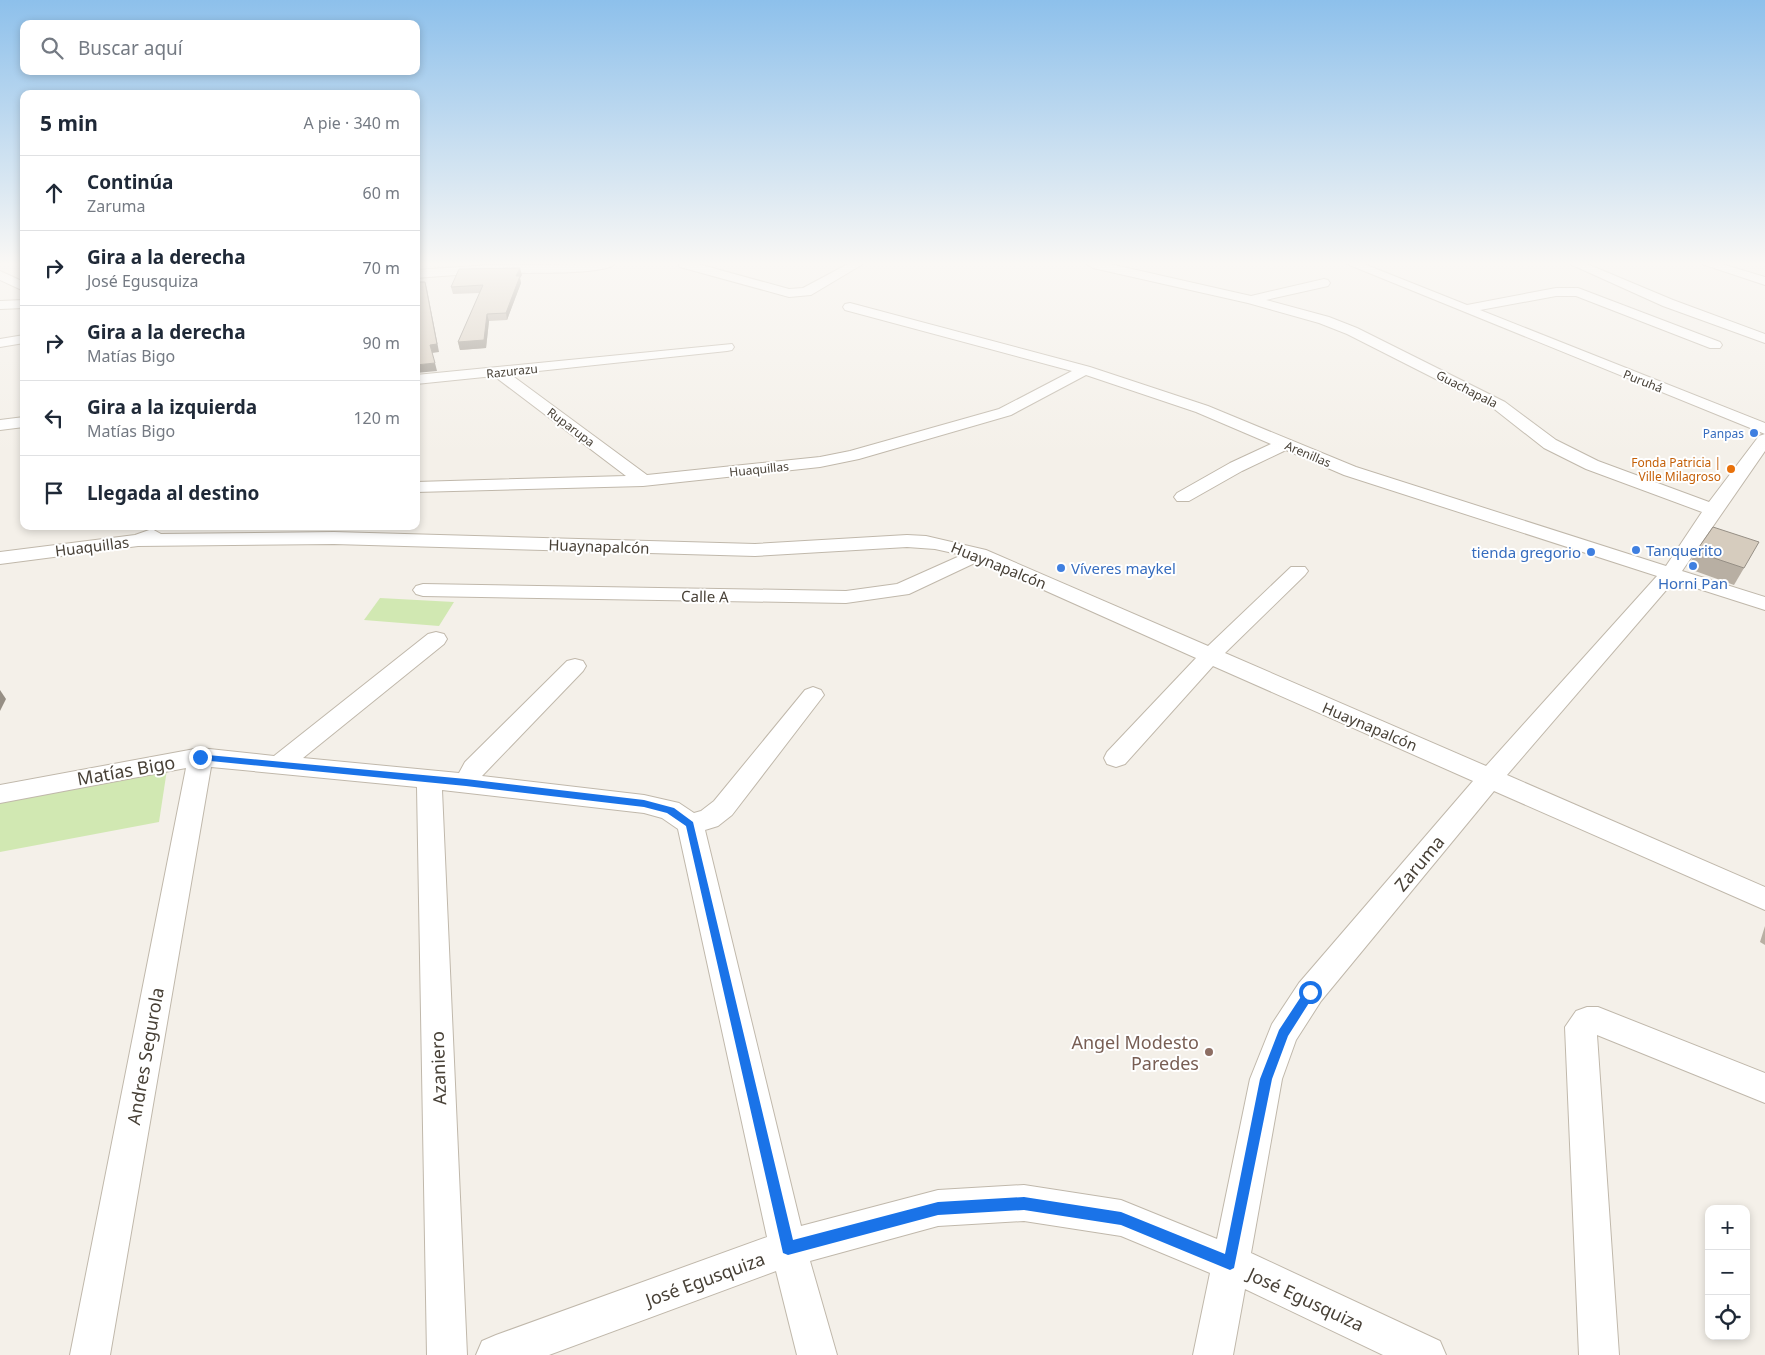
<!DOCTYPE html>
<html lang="es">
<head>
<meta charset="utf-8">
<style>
  :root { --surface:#fff; --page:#f6f6f7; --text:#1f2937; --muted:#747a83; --line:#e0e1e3 }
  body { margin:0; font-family:"Noto Sans",sans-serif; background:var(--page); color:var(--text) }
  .controls { position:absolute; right:15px; bottom:15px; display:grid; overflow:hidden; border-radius:10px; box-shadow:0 2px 8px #0003 }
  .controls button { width:45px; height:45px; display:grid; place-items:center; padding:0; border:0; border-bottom:1px solid var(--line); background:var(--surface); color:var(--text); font:25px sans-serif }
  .stop { position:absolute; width:15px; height:15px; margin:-11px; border:4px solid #1a73e8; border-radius:50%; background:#fff }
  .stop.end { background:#1a73e8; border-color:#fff; box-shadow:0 1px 5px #0008 }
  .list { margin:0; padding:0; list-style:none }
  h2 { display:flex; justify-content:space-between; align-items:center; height:65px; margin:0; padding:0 20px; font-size:21px }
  h2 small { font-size:16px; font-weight:400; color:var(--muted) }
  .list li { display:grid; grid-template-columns:32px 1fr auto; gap:15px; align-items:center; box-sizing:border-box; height:75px; padding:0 20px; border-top:1px solid var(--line) }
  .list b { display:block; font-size:19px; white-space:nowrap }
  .list p { margin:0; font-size:16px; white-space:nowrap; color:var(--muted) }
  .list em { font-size:16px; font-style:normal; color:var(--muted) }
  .icon { flex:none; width:28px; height:28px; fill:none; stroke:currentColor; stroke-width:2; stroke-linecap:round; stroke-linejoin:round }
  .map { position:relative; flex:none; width:1765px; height:1355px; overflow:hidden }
  .search { position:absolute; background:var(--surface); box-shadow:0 2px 8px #0003; left:20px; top:20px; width:400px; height:55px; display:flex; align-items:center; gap:12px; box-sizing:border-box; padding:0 18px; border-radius:10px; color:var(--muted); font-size:19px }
  .panel { position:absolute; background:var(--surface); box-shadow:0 2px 8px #0003; left:20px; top:90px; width:400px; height:440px; border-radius:10px }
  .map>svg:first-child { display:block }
  .green { fill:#d1e8b2 }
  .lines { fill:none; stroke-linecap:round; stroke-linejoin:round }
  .minor-casing { stroke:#c0b8ab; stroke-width:2 }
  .minor { fill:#fff; fill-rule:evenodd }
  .wall { fill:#b8afa3 }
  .shaded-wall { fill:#968f85 }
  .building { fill:#d6ccbe; stroke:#968f85 }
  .route { fill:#1a73e8 }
  .shop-dot { fill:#3f7fe0; stroke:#fff; stroke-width:2 }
  .food-dot { fill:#e8710a; stroke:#fff; stroke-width:2 }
  .education-dot { fill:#8d6e63; stroke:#fff; stroke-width:2 }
  .labels { text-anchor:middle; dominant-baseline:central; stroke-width:4; stroke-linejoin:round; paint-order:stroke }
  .far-street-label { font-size:12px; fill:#484137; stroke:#fff }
  .far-shop-label { font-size:12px; fill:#366cbe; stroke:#fff; text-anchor:end }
  .far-food-label { font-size:12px; fill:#c56008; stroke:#fff; text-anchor:end }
  .street-label { font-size:15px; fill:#484137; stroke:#fff }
  .shop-label { font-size:15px; fill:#366cbe; stroke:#fff; text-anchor:start }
  .near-street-label { font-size:18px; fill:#484137; stroke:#fff }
  .near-education-label { font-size:18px; fill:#785e54; stroke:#fff; text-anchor:end }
</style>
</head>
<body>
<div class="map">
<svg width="1765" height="1355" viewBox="0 0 1765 1355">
  <rect width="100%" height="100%" fill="#f4f0e9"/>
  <g class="green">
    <path d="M380,598L454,602L439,626L364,620Z"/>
    <path d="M168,763L159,822L0,852V794Z"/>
  </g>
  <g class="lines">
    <defs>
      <g id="minor">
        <path d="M615,264C603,276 511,272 489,273C465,274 441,276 416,278V270L490,265Z"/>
        <path d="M678,264H698L789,289L803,288L848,264H863L811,295L789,297L680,267Z"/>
        <path d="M1087,264H1110L1251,296L1324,279L1328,280L1330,283L1328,286L1266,300L1329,317L1357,328L1505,402L1556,440L1598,461L1709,502L1759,436L1765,434V451L1682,571L1765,597V610L1674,581L1507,775L1765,887V910L1494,791L1321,1001L1296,1040L1282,1079L1251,1253L1440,1341L1446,1355H1383L1245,1289L1233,1355H1193L1210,1273L1121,1236L1024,1221L938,1226L810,1261L837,1355H797L776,1271L549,1355H476L482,1341L496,1335L767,1237L678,829L662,818L644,813L442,790L467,1355H427L417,787L211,767L110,1355H70L186,768L0,803V785L200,748L274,756L428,634L436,632L444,634L447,639L444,644L303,758L459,773L465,762L567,661L575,659L583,661L586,666L583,671L482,776L644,795L679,803L694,813L701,811L714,801L805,690L813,687L821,690L824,695L732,815L718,826L705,830L801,1226L938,1190L1024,1185L1121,1200L1217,1239L1250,1079L1272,1024L1299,983L1473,781L1213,666L1125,764L1116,767L1107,764L1104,758L1107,752L1196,658L979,561L909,594L846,603L423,596L416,594L413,590L416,586L423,584L846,591L897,584L962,555L935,549L907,547L755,556L334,544L138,546L0,564V552L135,535L152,529L161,534L334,532L755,544L907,535L926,536L986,550L1208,646L1291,567H1305L1308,571L1305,575L1225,653L1486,766L1657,576L1344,475L1286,450L1242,471L1189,501H1177L1174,497L1177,493L1230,463L1271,444L1196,412L1086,375L1011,415L859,459L820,467L643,486L416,492V482L626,476L494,376L416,384V375L732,344L734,347L732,350L727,351L510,374L647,475L820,457L850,451L999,409L1072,371L845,310L843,307L845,304L850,303L1090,367L1208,406L1356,467L1666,566L1702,512L1586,469L1544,448L1493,408L1347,334L1319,323L1248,303L1093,268Z"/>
        <path d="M1347,264H1364L1467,305L1556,288H1578L1720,342L1722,345L1720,348H1710L1576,296H1556L1480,310L1765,423V434Z"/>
        <path d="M1570,264H1587L1673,300L1765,334V343L1663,306Z"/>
        <path d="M1702,264H1722L1765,277V285Z"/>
        <path d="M0,271L24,282V291L0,280Z"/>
        <path d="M24,300V308L0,309V301Z"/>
        <path d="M24,335V343L0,347V339Z"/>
        <path d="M24,417V427L0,430V420Z"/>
        <path d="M1587,1007H1598L1765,1073V1103L1597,1035L1619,1355H1579L1565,1027L1576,1011Z"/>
      </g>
    </defs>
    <use href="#minor" class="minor-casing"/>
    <use href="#minor" class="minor"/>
  </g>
  <g class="wall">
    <path d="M522,275L520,278L521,283L507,320L489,321L486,348L460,350L458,342L480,293L453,294L451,287Z"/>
    <path d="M1697,550L1744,568L1734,585L1695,571L1688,566Z"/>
    <path d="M1765,926V945L1760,942Z"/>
  </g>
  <g class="shaded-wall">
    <path d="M520,268L522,275L520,278L521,283L507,320L506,313L516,276Z"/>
    <path d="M425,282L427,289L439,352L432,353L430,345Z"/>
    <path d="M487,314L489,321L486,348L460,350L458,342Z"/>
    <path d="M435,363L437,371L416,373V365Z"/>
    <path d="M0,690L6,699L0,711Z"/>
  </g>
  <g class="building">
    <path d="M520,268L516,276H520L506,313L487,314L484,340L458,342L483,285L451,287L459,269Z"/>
    <path d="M416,282H425L437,344L430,345L435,363L416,365Z"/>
    <path d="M1713,527L1759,542L1744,568L1705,555L1697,550Z"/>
  </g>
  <linearGradient id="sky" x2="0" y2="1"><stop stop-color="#8dc0eb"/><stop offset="0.58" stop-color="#faf8f5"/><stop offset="1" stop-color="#faf8f5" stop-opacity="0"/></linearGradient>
  <rect width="1765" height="454" fill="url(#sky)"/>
  <path class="route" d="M197,754L466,779L644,800L674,808L693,822L793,1240L938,1202L1024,1197L1121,1212L1225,1254L1260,1079L1279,1030L1306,989H1314V995L1288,1036L1272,1079L1234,1268L1230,1270L1121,1225L1024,1210L938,1215L788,1255L783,1253L686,826L667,813L644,807L466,786L200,760L196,757Z"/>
  <g class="shop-dot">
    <circle cx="1754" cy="433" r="5"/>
    <circle cx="1636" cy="550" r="5"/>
    <circle cx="1591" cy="552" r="5"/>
    <circle cx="1693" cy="566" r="5"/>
    <circle cx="1061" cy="568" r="5"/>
  </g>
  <circle class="food-dot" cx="1731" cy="469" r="5"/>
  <circle class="education-dot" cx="1209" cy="1052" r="5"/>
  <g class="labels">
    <g class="far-street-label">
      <text transform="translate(512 371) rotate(-6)">Razurazu</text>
      <text transform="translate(1643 381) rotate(22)">Puruhá</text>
      <text transform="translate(1467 389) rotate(27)">Guachapala</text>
      <text transform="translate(571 427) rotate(37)">Ruparupa</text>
      <text transform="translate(1308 454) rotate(23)">Arenillas</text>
      <text transform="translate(759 469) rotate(-6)">Huaquillas</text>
    </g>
    <g class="far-shop-label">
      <text x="1744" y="433">Panpas</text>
    </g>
    <g class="far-food-label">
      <text x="1721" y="462">Fonda Patricia |<tspan x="1721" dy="14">Ville Milagroso</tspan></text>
    </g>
    <g class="street-label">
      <text transform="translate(92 546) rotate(-7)">Huaquillas</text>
      <text transform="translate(599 546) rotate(2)">Huaynapalcón</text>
      <text transform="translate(999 565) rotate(22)">Huaynapalcón</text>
      <text transform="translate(705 596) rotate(1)">Calle A</text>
      <text transform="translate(1370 726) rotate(23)">Huaynapalcón</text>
    </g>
    <g class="shop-label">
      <text x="1646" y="550">Tanquerito</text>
      <text x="1581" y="552" text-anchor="end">tienda gregorio</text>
      <text x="1071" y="568">Víveres maykel</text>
      <text x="1693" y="583" text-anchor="middle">Horni Pan</text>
    </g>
    <g class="near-street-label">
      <text transform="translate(126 770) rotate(-10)">Matías Bigo</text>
      <text transform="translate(1419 863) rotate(-50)">Zaruma</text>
      <text transform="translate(145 1056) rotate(-80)">Andres Segurola</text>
      <text transform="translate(438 1068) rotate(-92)">Azaniero</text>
      <text transform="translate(705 1279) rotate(-20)">José Egusquiza</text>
      <text transform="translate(1306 1299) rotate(25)">José Egusquiza</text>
    </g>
    <g class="near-education-label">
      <text x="1199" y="1042">Angel Modesto<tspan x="1199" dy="21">Paredes</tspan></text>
    </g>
  </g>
</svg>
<div class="controls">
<button>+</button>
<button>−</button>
<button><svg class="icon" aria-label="locate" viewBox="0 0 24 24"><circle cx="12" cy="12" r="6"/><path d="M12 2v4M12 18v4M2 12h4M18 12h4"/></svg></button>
</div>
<div class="stop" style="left:1310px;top:992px"></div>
<div class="stop end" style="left:200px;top:757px"></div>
<div class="search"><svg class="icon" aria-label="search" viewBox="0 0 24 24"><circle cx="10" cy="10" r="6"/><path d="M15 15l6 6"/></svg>Buscar aquí</div>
<section class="panel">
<h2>5 min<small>A pie · 340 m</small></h2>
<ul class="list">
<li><svg class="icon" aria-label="ahead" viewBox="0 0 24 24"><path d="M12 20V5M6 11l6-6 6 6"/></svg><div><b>Continúa</b><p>Zaruma</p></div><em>60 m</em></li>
<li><svg class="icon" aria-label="right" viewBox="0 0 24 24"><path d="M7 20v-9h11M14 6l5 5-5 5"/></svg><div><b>Gira a la derecha</b><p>José Egusquiza</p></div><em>70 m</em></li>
<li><svg class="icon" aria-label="right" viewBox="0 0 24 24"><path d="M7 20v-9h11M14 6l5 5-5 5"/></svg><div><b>Gira a la derecha</b><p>Matías Bigo</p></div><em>90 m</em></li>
<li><svg class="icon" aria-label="left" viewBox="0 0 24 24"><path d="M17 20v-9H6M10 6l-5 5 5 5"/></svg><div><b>Gira a la izquierda</b><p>Matías Bigo</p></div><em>120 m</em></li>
<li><svg class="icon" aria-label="arrive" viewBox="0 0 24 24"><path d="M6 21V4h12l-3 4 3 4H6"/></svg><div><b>Llegada al destino</b></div></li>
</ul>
</section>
</div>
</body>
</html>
